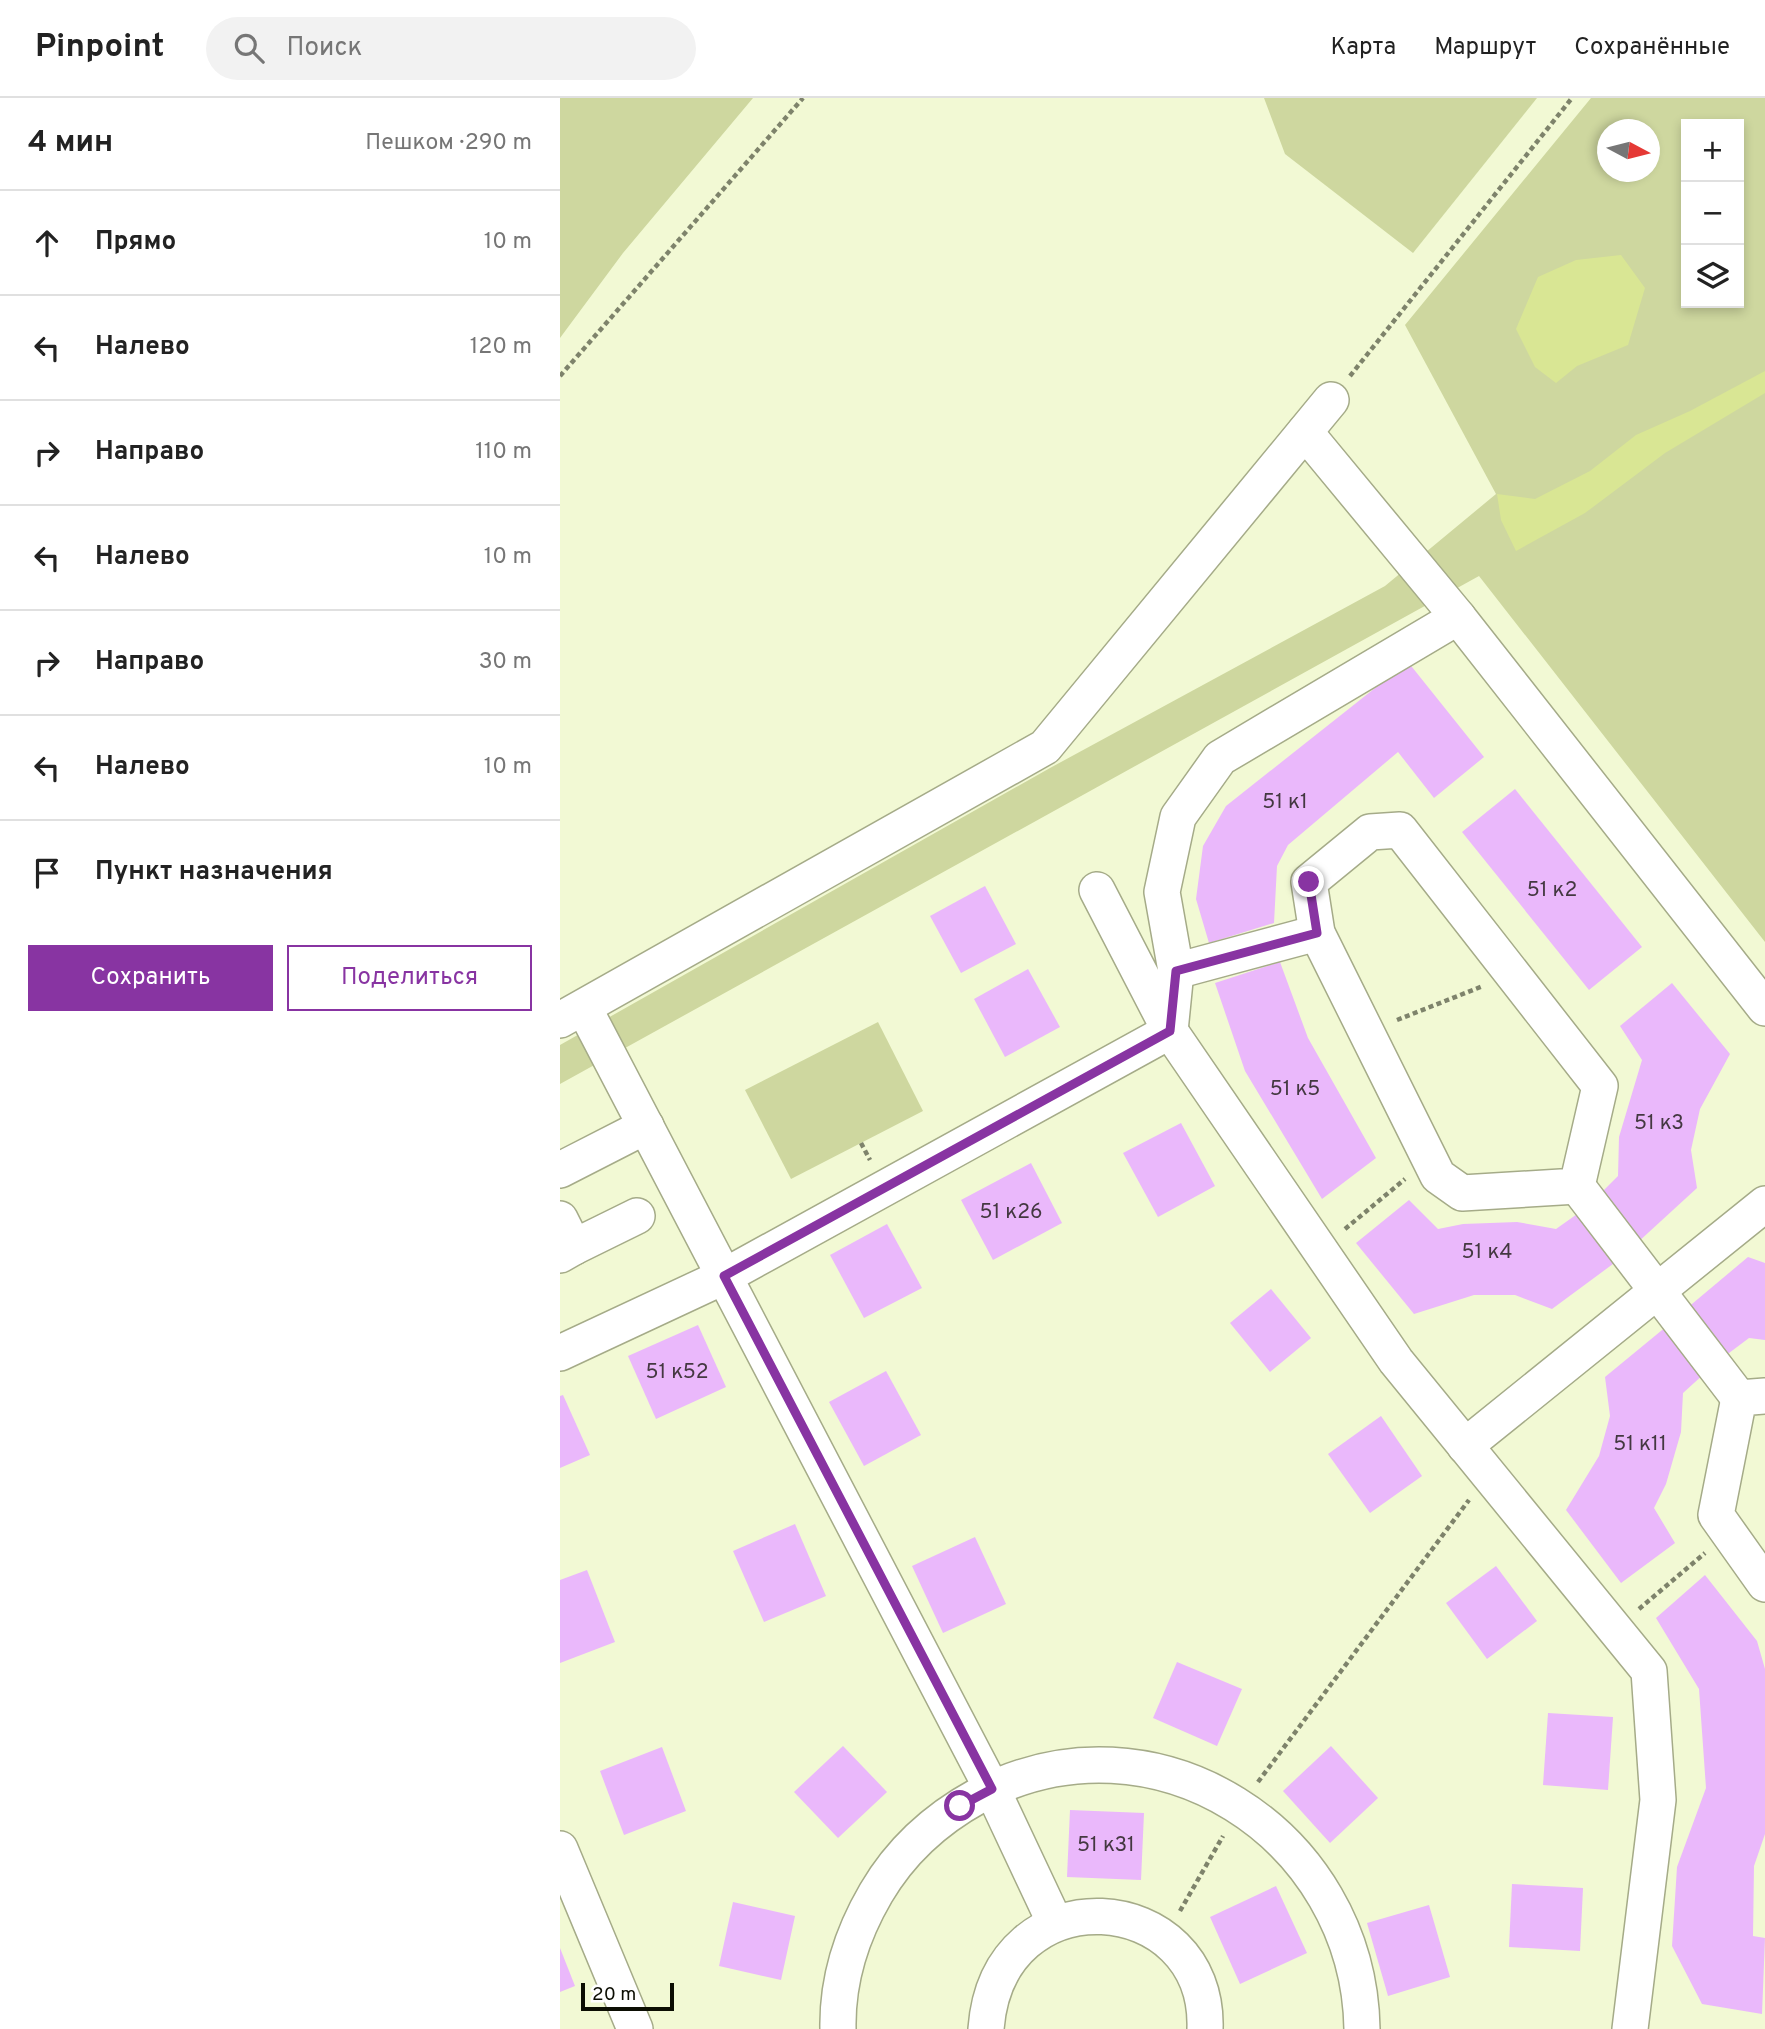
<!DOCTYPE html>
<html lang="ru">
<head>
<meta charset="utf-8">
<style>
  :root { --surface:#fff; --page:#f2f2f2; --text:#222; --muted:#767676; --line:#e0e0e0; --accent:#8834a2 }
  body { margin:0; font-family:Overpass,sans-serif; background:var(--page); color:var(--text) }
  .controls { position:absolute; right:21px; top:21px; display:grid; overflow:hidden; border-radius:0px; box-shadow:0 4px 10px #0003 }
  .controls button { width:63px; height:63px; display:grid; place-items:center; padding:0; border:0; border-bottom:2px solid var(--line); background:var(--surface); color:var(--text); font:35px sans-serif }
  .compass { position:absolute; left:1037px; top:21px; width:63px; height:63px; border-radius:50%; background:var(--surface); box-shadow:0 4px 10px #0003; rotate:97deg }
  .scale { position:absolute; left:21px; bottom:18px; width:93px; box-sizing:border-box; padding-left:7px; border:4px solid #0c0e03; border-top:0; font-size:19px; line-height:24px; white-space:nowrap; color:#0c0e03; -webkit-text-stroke:5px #fff; paint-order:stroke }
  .stop { position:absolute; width:21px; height:21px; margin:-16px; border:5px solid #8834a2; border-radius:50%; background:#fff }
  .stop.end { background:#8834a2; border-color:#fff; box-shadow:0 2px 7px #0008 }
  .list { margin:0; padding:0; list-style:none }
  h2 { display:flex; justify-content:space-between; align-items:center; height:91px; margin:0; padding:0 28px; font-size:30px }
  h2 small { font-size:23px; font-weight:400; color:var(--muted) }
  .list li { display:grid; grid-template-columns:46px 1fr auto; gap:21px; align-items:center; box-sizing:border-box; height:105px; padding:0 28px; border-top:2px solid var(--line) }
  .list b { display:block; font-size:26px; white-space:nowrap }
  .list em { font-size:23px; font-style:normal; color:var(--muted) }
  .actions { display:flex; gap:14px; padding:21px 28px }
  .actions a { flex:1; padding:16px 0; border:2px solid var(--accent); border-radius:0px; text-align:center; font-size:24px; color:var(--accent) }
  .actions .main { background:var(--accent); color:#fff }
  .icon { flex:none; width:38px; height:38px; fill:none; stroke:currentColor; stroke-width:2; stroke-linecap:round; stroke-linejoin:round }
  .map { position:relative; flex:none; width:1205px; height:1931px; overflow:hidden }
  header { display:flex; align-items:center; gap:42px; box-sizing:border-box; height:98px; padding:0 35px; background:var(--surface); border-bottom:2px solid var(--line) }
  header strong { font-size:33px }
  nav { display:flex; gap:38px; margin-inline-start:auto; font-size:24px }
  .search { width:490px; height:63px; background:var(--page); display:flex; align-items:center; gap:18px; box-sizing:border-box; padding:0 24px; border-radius:38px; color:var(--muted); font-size:26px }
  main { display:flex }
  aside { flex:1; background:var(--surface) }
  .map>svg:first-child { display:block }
  .green { fill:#ced79f; fill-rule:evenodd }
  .water { fill:#d9e694 }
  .building { fill:#eab8fb }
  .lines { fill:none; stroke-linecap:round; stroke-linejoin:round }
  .minor-casing { stroke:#a5ab88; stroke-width:38 }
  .path { stroke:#7e836b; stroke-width:4.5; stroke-dasharray:5 3.5; stroke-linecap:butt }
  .minor { stroke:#fff; stroke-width:35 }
  .route { stroke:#8834a2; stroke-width:9 }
  .labels { text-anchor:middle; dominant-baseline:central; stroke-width:5; stroke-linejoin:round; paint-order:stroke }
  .number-label { font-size:21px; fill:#443841 }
</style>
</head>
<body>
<header>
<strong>Pinpoint</strong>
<div class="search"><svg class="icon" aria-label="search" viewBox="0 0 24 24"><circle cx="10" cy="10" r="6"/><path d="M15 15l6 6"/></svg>Поиск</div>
<nav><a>Карта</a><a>Маршрут</a><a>Сохранённые</a></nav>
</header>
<main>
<aside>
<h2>4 мин<small>Пешком · 290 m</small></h2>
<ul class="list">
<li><svg class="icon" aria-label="ahead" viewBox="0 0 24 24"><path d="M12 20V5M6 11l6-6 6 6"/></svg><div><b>Прямо</b></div><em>10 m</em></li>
<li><svg class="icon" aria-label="left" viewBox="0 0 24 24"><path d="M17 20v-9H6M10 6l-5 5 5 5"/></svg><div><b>Налево</b></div><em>120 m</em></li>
<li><svg class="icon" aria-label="right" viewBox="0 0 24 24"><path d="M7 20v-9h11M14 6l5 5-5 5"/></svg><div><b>Направо</b></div><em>110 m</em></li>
<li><svg class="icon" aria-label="left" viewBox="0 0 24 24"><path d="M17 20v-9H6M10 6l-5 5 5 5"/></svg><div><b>Налево</b></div><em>10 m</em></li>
<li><svg class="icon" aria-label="right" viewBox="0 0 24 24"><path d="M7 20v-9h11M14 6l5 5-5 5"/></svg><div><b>Направо</b></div><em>30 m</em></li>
<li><svg class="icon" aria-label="left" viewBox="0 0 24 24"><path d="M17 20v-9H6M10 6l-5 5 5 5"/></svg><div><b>Налево</b></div><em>10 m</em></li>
<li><svg class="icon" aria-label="arrive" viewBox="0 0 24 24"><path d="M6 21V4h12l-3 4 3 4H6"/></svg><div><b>Пункт назначения</b></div></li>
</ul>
<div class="actions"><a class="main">Сохранить</a><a>Поделиться</a></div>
</aside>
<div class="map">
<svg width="1205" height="1931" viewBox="0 0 1205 1931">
  <rect width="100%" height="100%" fill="#f2f9d4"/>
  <g class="green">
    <path d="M0,0H193L63,155L0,240Z"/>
    <path d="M704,0H977L853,155L725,56Z"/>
    <path d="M1031,0H1205V844L919,478L0,986V947L490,670L825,488L936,396L845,227ZM1126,26H1179V205H1126ZM1048,32H1090V74H1048Z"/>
    <path d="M318,924L363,1013L231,1081L185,992Z"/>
  </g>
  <g class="water">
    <path d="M1061,157L1085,190L1068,247L1017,268L996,285L975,269L956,231L978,179L1016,162Z"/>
    <path d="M1205,273V295L1105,355L1025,415L956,453L941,422L937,396L975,401L1030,373L1076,337L1130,313Z"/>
  </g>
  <g class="building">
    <path d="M848,564L924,659L874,700L838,654L728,747L717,768L714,825L649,845L636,801L643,748L666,708Z"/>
    <path d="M955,691L1082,849L1029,892L902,734Z"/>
    <path d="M425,788L456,846L401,875L370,818Z"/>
    <path d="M720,864L748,940L816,1060L762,1101L685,973L655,885Z"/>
    <path d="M468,871L500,929L445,959L414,901Z"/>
    <path d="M1112,885L1170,956L1140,1011L1131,1052L1137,1090L1077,1145L1037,1099L1058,1078L1059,1039L1082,962L1060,928Z"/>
    <path d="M621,1025L655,1088L598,1119L563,1055Z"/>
    <path d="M471,1065L502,1125L433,1162L401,1102Z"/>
    <path d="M849,1102L878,1131L903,1126L957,1124L996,1131L1020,1114L1057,1163L992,1211L955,1197H914L854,1216L796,1145Z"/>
    <path d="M327,1126L362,1190L304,1220L270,1157Z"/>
    <path d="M1188,1159L1205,1165V1242L1189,1240L1165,1258L1126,1211Z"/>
    <path d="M711,1191L751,1240L710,1274L670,1225Z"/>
    <path d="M138,1227L166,1289L96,1321L68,1258Z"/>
    <path d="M1107,1228L1145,1275L1123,1295L1121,1334L1106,1386L1094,1410L1115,1445L1061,1485L1006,1412L1039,1358L1050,1318L1045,1279Z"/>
    <path d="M326,1273L361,1337L304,1368L269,1304Z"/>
    <path d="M3,1297L30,1357L0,1370V1298Z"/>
    <path d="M821,1318L862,1378L810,1415L768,1356Z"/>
    <path d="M235,1426L266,1498L204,1524L173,1453Z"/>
    <path d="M415,1439L446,1506L383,1535L352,1468Z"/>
    <path d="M936,1468L977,1523L927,1561L886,1505Z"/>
    <path d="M27,1472L55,1544L0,1565V1482Z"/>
    <path d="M1145,1477L1197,1543L1205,1571V1736L1194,1768L1193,1838L1205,1840L1202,1916L1142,1906L1112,1848L1117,1769L1146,1690L1139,1591L1096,1520Z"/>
    <path d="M617,1564L682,1591L657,1648L593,1620Z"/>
    <path d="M988,1615L1053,1619L1048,1692L983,1687Z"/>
    <path d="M283,1648L327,1694L278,1740L234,1694Z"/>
    <path d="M771,1648L818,1700L770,1745L723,1693Z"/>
    <path d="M102,1649L126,1713L64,1737L40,1673Z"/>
    <path d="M510,1712L584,1715L581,1782L507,1779Z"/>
    <path d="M952,1786L1023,1790L1020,1853L949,1849Z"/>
    <path d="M716,1788L747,1855L680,1886L650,1819Z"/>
    <path d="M173,1804L235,1818L221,1882L159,1868Z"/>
    <path d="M869,1807L890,1879L828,1898L807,1825Z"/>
    <path d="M0,1850L15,1888L0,1894Z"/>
  </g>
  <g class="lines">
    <defs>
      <g id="minor">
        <path d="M745,334L898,519L1205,910"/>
        <path d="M840,732L1040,988L1017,1088L902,1095L878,1078L757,835L749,784L810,734Z"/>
        <path d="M537,792L610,933L616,873L602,794L618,719L660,660L898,519"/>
        <path d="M616,873L757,835"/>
        <path d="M24,910L432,1691L495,1825"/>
        <path d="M0,922L485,649L771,302"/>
        <path d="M0,1072L86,1028"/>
        <path d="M1017,1088L1179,1300"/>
        <path d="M0,1121L14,1149L0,1157"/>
        <path d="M14,1149L77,1118"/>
        <path d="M0,1255L165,1178L610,933L836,1263L1089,1573L1098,1702L1070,1931"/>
        <path d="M1205,1298L1179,1300L1156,1417L1205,1486"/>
        <path d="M905,1348L1205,1106"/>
        <path d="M0,1751L75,1931"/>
        <path d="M278,1931C277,1883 292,1836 316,1795C340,1754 376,1721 418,1698C594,1604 799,1736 802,1931"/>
        <path d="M426,1931C438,1772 650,1790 645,1931"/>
      </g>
    </defs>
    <use href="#minor" class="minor-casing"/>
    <g class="path">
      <path d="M0,278L243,0"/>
      <path d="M790,278L1012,0"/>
      <path d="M837,922L923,888"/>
      <path d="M301,1045L310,1062"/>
      <path d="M785,1131L845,1081"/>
      <path d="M1079,1511L1145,1455"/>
      <path d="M698,1684L909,1402"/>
      <path d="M620,1813L663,1738"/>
    </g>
    <use href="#minor" class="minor"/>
  </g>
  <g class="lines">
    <path class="route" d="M400,1708L432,1691L164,1178L610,933L616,873L757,835L749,784"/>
  </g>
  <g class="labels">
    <g class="number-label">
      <text x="725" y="704">51 к1</text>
      <text x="992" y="792">51 к2</text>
      <text x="735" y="991">51 к5</text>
      <text x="1099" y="1025">51 к3</text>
      <text x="451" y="1114">51 к26</text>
      <text x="927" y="1154">51 к4</text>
      <text x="117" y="1274">51 к52</text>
      <text x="1080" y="1346">51 к11</text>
      <text x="546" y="1747">51 к31</text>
    </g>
  </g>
</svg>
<div class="controls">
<button>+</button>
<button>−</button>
<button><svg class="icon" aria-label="layers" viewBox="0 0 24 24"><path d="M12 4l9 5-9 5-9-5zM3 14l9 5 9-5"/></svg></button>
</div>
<svg class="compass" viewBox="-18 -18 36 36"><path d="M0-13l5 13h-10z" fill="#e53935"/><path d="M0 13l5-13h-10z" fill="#767676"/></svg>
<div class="scale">20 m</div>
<div class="stop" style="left:400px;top:1708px"></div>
<div class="stop end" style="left:749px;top:784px"></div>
</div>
</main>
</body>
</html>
